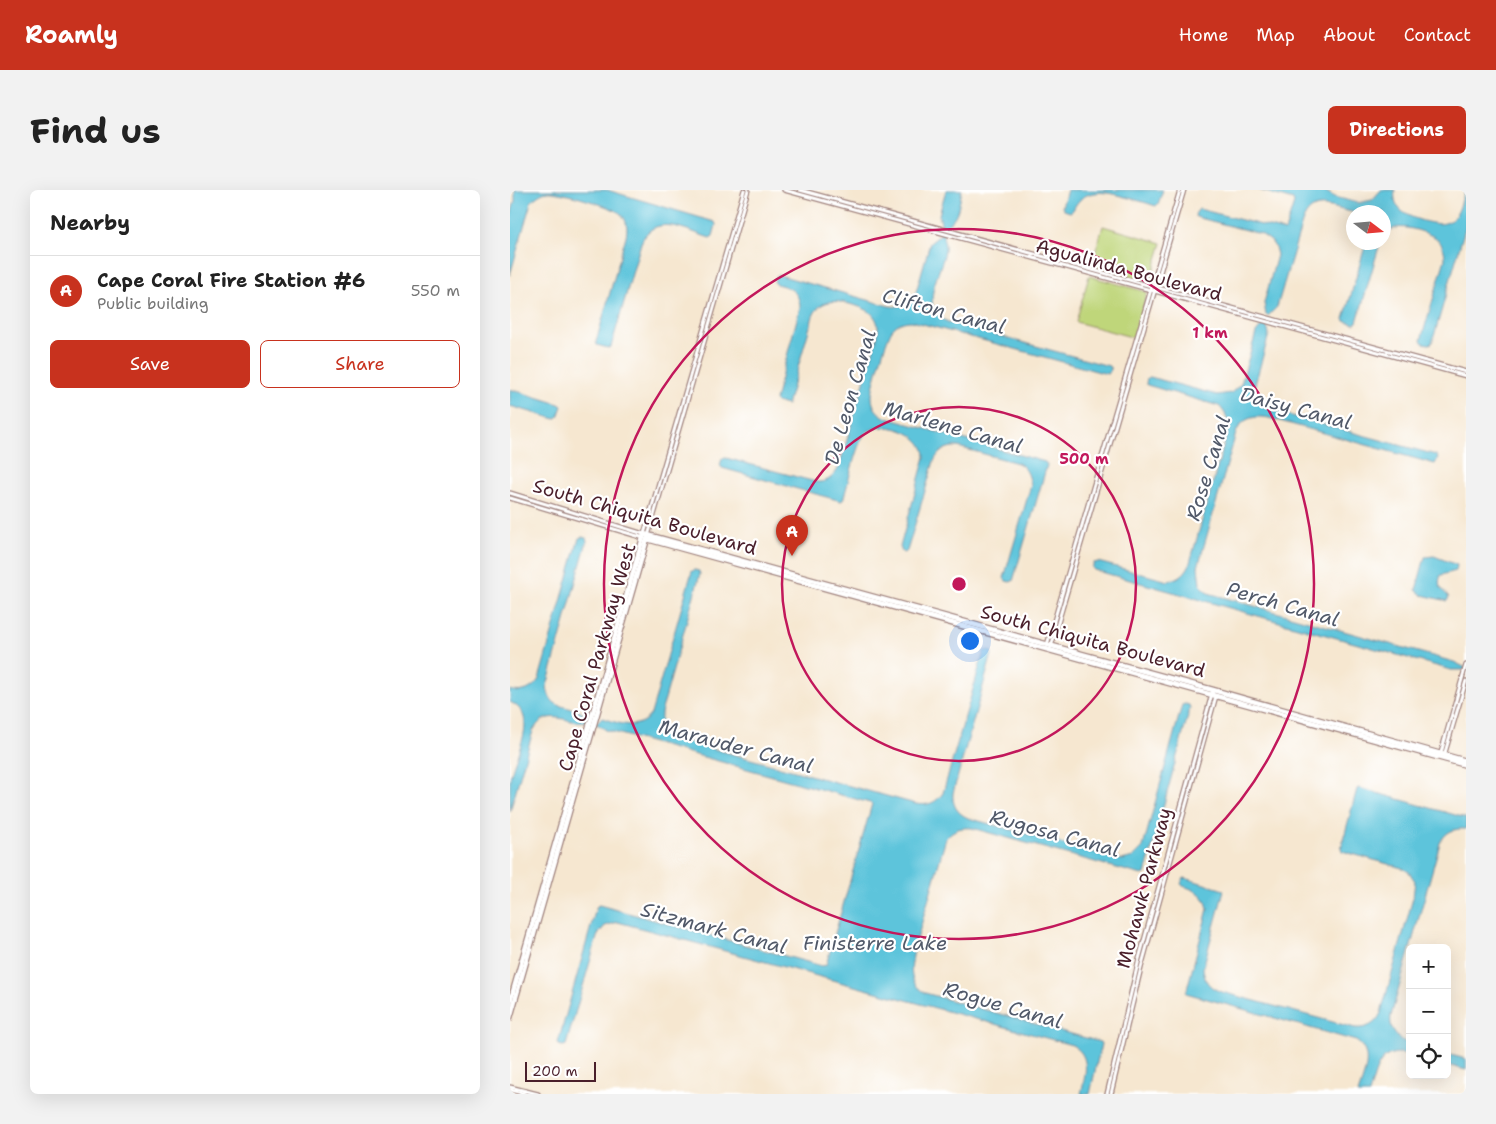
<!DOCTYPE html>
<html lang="en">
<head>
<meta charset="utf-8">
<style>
  :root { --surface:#fff; --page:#f2f2f2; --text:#222; --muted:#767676; --line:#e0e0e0; --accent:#c8321e }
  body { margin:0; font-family:"Shantell Sans",sans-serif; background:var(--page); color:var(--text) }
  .controls { position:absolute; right:15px; bottom:15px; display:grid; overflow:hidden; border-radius:8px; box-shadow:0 5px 20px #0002 }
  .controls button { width:45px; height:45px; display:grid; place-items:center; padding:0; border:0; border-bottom:1px solid var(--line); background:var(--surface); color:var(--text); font:25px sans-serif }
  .compass { position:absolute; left:836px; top:15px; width:45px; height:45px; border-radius:50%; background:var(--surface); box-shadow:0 5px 20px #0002; rotate:106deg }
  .scale { position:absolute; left:15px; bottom:12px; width:71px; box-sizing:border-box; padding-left:5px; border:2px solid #4a1f2b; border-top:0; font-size:14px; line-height:18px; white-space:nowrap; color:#4a1f2b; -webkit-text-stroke:4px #fff; paint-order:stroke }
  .you { position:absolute; left:459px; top:450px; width:18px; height:18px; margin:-12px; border:4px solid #fff; border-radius:50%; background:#1a73e8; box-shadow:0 0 0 8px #1a73e833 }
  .badge { display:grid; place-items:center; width:32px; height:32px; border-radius:50%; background:var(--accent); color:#fff; font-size:16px; font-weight:700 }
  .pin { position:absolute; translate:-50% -41px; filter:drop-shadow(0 1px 2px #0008) }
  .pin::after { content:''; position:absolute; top:26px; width:18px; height:15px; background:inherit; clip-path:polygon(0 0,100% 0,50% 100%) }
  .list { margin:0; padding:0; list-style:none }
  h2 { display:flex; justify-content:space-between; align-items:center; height:65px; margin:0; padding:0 20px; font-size:21px }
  h2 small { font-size:16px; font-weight:400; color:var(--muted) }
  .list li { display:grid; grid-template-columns:32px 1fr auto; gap:15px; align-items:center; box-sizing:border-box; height:70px; padding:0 20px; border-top:1px solid var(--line) }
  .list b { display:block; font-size:19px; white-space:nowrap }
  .list p { margin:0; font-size:16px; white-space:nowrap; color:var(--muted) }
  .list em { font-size:16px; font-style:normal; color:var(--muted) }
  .actions { display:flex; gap:10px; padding:15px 20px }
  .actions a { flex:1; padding:11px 0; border:1px solid var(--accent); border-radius:8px; text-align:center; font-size:18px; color:var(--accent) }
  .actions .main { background:var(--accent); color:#fff }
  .icon { flex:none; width:28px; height:28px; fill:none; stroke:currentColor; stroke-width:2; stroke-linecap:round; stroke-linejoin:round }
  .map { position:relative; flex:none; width:956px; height:904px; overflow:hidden; border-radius:8px }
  header { display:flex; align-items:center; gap:30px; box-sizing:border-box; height:70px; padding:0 25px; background:var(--accent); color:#fff }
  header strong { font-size:24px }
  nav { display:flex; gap:28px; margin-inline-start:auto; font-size:18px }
  .intro { display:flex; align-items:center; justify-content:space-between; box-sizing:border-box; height:120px; padding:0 30px }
  h1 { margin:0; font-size:35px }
  .button { padding:12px 22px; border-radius:8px; background:var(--accent); color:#fff; font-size:18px; font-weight:700 }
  main { display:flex; gap:30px; padding:0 30px }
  aside { flex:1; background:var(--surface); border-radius:8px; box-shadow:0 5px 20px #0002 }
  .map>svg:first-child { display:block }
  .green { fill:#bfd67a; stroke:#847a52 }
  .water { fill:#5dc4db; stroke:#547283 }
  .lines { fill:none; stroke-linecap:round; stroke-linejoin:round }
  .tertiary-casing { stroke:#a0837e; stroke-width:5.5 }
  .primary-casing { stroke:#a0837e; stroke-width:7 }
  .tertiary { stroke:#fff; stroke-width:3 }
  .primary { stroke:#fff; stroke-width:4.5 }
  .ring { fill:none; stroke:#c2185b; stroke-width:2.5 }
  .labels { text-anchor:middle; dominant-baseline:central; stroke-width:4.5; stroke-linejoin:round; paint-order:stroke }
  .street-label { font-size:19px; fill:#4a1f2b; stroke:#fff }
  .water-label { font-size:20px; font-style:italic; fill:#515969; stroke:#fff }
  .centre { fill:#c2185b; stroke:#fff; stroke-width:2.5 }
  .ring-label { font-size:15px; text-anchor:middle; font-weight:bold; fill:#c2185b; stroke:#fff; stroke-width:4.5; stroke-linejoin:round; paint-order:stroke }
</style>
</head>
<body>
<header>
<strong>Roamly</strong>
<nav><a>Home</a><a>Map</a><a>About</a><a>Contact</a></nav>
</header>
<div class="intro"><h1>Find us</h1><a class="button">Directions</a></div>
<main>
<aside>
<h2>Nearby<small></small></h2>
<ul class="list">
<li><span class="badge">A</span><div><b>Cape Coral Fire Station #6</b><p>Public building</p></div><em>550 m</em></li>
</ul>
<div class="actions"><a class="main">Save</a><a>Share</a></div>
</aside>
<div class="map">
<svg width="956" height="904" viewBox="0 0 956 904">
  <rect width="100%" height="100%" fill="#fff"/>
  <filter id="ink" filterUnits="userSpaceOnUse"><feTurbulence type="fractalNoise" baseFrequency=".02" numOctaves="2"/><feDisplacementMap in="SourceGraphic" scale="10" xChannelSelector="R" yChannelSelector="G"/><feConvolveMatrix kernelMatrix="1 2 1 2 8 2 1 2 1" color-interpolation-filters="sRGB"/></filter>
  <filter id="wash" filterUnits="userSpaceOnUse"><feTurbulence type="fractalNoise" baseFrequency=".0096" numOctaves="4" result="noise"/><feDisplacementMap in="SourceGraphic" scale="20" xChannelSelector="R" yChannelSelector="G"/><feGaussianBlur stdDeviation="1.12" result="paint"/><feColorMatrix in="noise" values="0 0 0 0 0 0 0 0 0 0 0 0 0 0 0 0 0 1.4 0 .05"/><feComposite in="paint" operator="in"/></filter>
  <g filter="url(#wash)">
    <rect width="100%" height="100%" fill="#f6e7d0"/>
    <g class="green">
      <path d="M593,36L652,53L640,92L581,77Z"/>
      <path d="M579,86L637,102L625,148L566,132Z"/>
    </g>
    <g class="water">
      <path d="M5,0H97L205,32L206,35L203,46L200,48C177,41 144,21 131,53L101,157L98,158L87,155L86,152L116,46C118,38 117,30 111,24C105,17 47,0 37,2C31,3 26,7 21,12L0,85V28L5,11Z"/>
      <path d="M436,0H452C450,9 449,22 443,29C441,32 437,34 435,37C430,45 436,52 435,60C432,82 406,119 438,132L599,176L601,179L599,183L597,184L402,131C394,131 387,133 382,140C377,146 361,199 362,207C362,217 368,224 377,228L535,272L537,275L503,391L500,392L496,391L494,388L521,295C519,285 517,278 508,273L448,257C437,256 429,261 424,271L397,361L395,363L392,362L390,357L415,267C416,242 370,228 355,244C346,254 338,295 333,310L331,311L212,278L210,275L212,269L216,268L306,292C317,293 324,287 329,277L368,144C370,126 359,119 343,115C327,110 311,108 303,126L277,215L266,212L265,210L290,118C290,102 280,97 266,94L264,91L266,87L269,85L379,116C392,118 400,113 406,102L420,53L430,45L432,37L429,25Z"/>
      <path d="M557,0H653L648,14L646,16C634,12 623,9 611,6C590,0 572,0 563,20L560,22L554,20L552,17Z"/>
      <path d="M749,0H813L825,7L848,13L862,10L871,0H885C882,20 897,26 913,31C922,33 932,36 940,31C951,24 950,10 956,0V35L922,153L919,154L913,153L911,150L935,69C935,50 923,45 907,40C894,37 885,35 874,44V22C864,22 851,24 842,22C822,19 802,5 792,33L767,117L758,126L756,125L754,113L767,65L765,57L761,51L751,44L686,27L685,24L689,19L775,41L784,13L783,10Z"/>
      <path d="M856,53H870L847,132L844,134L835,131L834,129Z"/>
      <path d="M754,133L756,134L759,144L744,198C746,209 750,215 760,220L926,265L928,268L925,274L759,228C744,225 732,228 726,243L688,377L690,394L698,403L944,472L956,478V480H941L584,380L582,378L584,373L588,372L658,391C669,388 674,385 679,376L718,240C719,230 716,223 709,216L637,195L636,193L637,188L640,187L707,205L721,203L731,194L746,143Z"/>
      <path d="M0,199L49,214L52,216L48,227L45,229L0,216Z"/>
      <path d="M72,347L76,348L77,351L37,496C40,520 54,514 70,522C77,526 80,530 88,532L92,528C109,533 128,542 141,524L182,381L185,380L189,381L190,384L151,523C150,536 155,544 167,549L406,614C418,616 426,613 433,603L474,461L477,460L481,461L482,464L443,603C442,615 447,623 458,628L612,670L623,667L633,657L672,515L675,514L679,515L680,518L635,684L632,685L462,638C451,637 443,639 436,648L404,760C401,778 397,792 415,803L590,852L591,854L580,904H571C575,885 582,866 562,855L108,732L95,736L88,744L56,855L53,856L49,855L48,853L85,722L87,716L89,715L312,776L316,775L362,614L360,613L96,540C90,536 85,532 78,531C74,531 70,532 66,532C48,528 34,521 23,541L0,621C0,611 0,600 0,590C3,565 32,527 0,512V500C12,504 22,500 29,489L69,348Z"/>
      <path d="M924,366L947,375L946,381L931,385C926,397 932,399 939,407L937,411L912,405L906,400L915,367Z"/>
      <path d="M849,598L956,628V639C944,638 935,642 930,653L881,826C879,839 887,850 900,854V865C869,856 866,881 859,904H848C853,887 865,863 846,851L676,803L698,719C696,705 686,700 673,696L671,694L673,689L675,688L714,700L693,778C694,791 699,798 712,802L845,838C857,839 866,834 871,823L903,708L905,691L899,682L892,678L832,661L831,658L847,599Z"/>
      <path d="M937,864L956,869V880L937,875Z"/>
    </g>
  </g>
  <g filter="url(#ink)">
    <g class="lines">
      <defs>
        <g id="tertiary">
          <path d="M274,0L956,186"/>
          <path d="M290,0L956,182"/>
          <path d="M0,303L134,344L234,0"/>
          <path d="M0,308L134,348"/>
          <path d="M138,346L238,0"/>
          <path d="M537,455L670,0"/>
          <path d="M541,457L674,0"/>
          <path d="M930,566L956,475"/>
          <path d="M934,566L956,491"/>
          <path d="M0,897L28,904"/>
          <path d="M0,900L12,903L16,901"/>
          <path d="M597,904L629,769L703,500"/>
          <path d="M601,904L631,778L706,506"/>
        </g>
        <g id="primary">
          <path d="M0,812L134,344L703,500L956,571"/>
          <path d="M0,828L137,349L956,575"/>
        </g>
      </defs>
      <use href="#tertiary" class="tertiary-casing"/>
      <use href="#primary" class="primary-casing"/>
      <use href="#tertiary" class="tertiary"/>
      <use href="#primary" class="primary"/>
    </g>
  </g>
  <g class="ring">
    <circle cx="449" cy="394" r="177"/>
    <circle cx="449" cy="394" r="355"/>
  </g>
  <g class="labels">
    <g class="street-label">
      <text transform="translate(619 80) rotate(15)">Agualinda Boulevard</text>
      <text transform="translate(135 327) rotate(16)">South Chiquita Boulevard</text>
      <text transform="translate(583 451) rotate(15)">South Chiquita Boulevard</text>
      <text transform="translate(87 467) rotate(-74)">Cape Coral Parkway West</text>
      <text transform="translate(634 698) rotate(-75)">Mohawk Parkway</text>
    </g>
    <g class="water-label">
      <text transform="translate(434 121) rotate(15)">Clifton Canal</text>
      <text transform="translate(340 207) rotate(-74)">De Leon Canal</text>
      <text transform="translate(786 218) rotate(15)">Daisy Canal</text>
      <text transform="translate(443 237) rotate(16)">Marlene Canal</text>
      <text transform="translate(698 278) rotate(-73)">Rose Canal</text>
      <text transform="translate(773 414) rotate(16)">Perch Canal</text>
      <text transform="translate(226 556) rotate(15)">Marauder Canal</text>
      <text transform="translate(545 643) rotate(15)">Rugosa Canal</text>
      <text transform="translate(204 738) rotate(15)">Sitzmark Canal</text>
      <text x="365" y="753">Finisterre Lake</text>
      <text transform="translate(493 815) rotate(16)">Rogue Canal</text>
    </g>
  </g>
  <circle cx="449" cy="394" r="8" class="centre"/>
  <g class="ring-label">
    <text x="700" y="148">1 km</text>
    <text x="574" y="274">500 m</text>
  </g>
</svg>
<div class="controls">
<button>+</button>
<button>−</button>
<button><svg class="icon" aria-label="locate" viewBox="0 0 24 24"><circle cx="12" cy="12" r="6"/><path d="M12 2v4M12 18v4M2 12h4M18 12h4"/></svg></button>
</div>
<svg class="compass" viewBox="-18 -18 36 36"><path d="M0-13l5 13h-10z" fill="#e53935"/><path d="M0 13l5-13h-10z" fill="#767676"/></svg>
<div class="scale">200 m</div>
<div class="you"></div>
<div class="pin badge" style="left:282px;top:366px">A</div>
</div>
</main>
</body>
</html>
